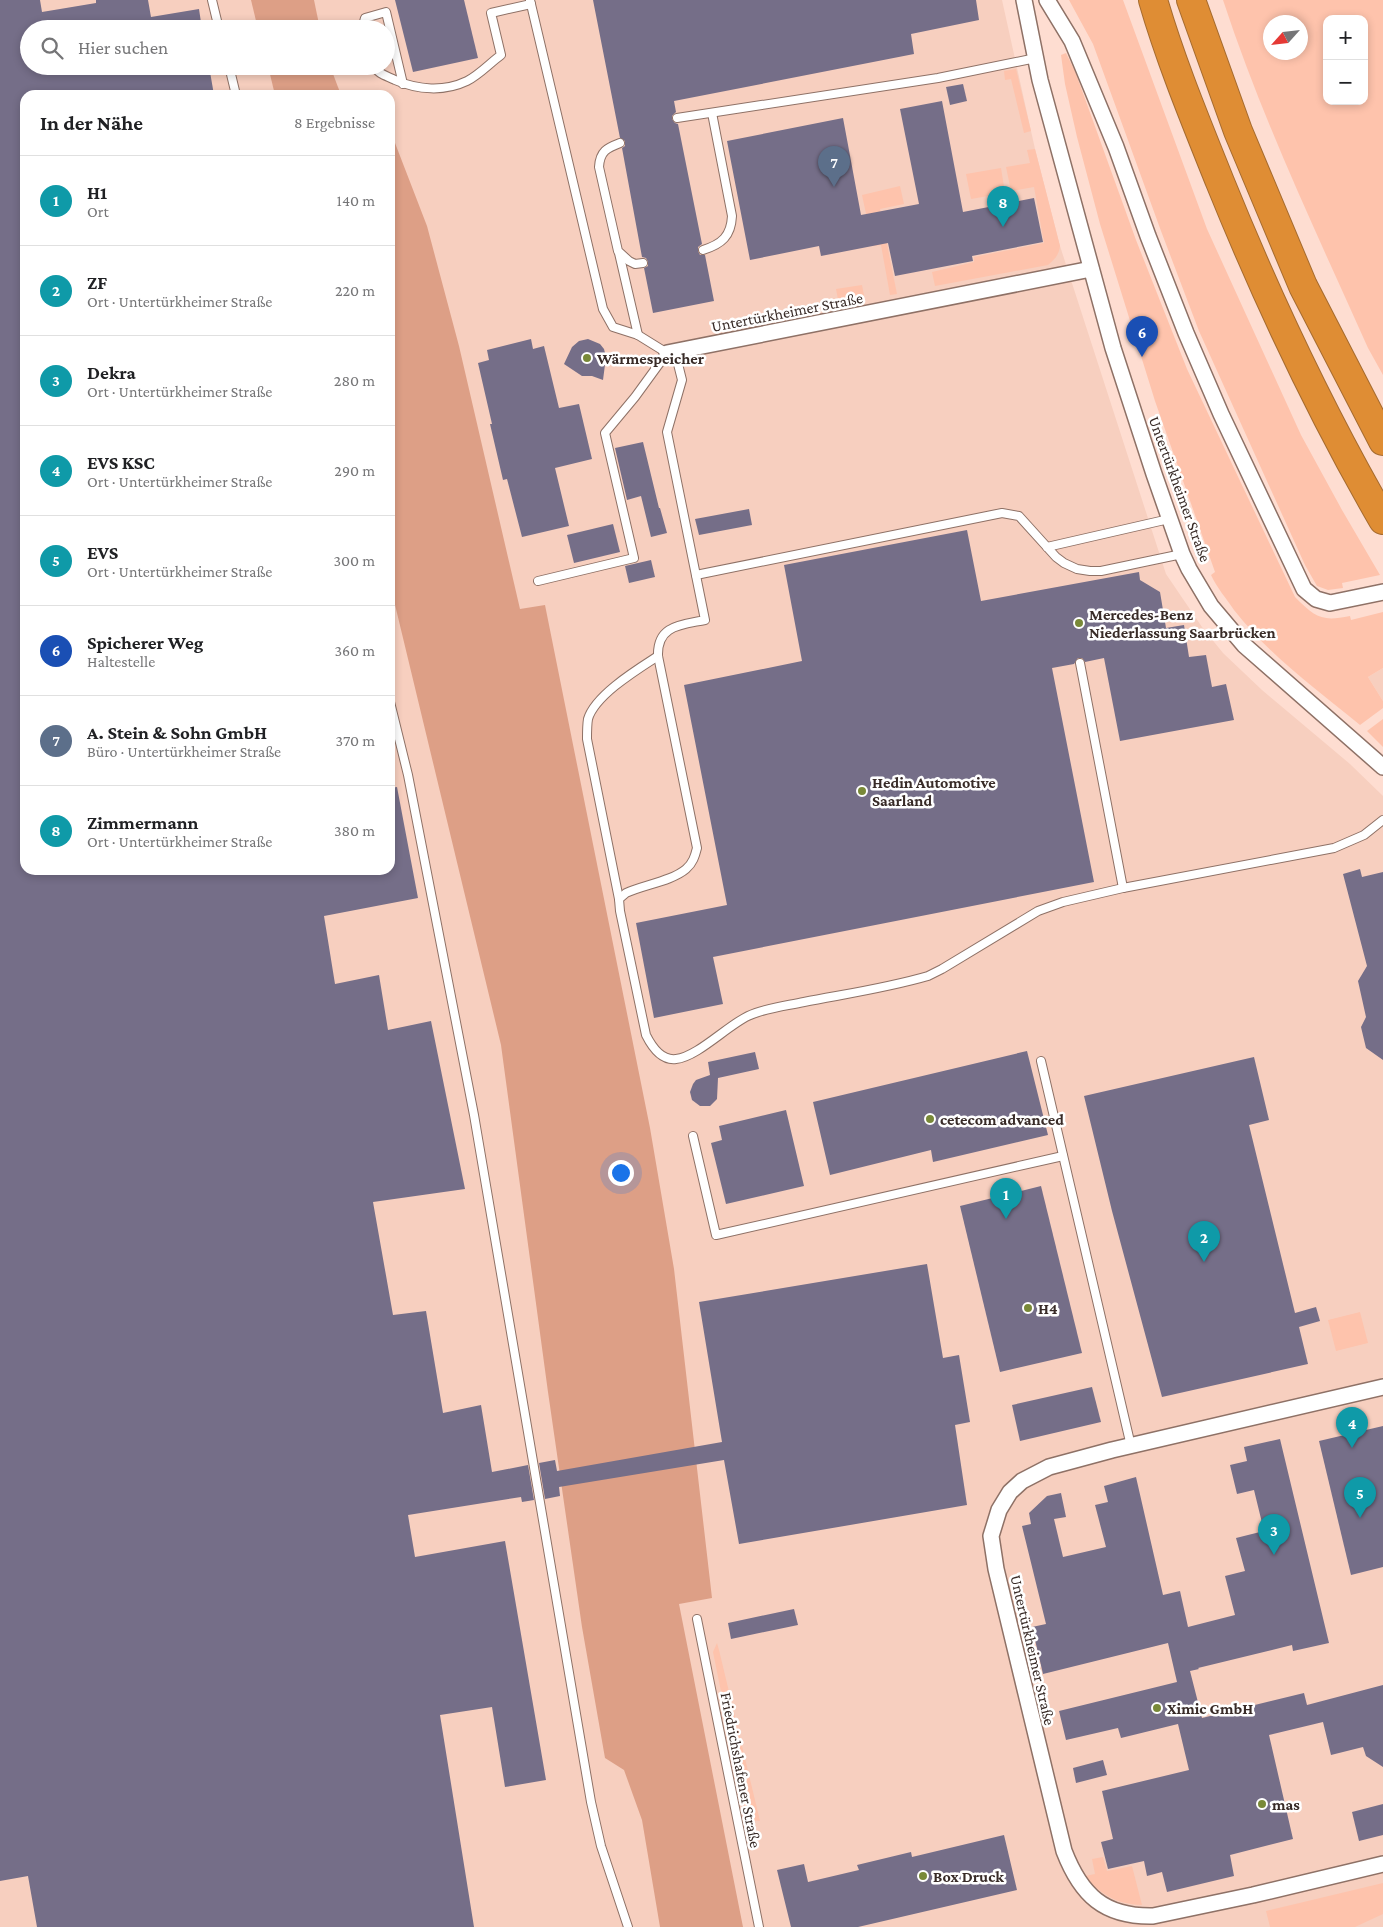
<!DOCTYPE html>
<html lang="de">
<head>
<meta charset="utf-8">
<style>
  :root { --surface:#fff; --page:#f2f2f2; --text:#202124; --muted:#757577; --line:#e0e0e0; --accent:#798938 }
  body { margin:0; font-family:"Crimson Pro",serif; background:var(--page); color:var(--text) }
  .controls { position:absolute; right:15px; top:15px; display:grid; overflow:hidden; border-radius:10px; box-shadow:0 2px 8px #0003 }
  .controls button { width:45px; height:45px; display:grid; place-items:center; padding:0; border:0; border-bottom:1px solid var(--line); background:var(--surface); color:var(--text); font:25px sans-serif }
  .compass { position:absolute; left:1263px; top:15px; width:45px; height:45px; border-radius:50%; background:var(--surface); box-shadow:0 2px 8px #0003; rotate:243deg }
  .you { position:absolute; left:620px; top:1172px; width:18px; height:18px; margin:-12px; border:4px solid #fff; border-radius:50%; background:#1a73e8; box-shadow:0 0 0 8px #1a73e833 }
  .badge { display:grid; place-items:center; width:32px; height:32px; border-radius:50%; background:var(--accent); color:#fff; font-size:16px; font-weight:700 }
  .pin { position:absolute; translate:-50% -41px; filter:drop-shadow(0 1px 2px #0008) }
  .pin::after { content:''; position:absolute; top:26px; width:18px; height:15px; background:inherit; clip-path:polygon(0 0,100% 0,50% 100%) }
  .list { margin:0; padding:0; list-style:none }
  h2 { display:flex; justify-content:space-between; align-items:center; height:65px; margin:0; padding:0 20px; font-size:21px }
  h2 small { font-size:16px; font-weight:400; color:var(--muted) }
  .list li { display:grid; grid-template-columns:32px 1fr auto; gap:15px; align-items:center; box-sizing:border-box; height:90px; padding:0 20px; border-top:1px solid var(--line) }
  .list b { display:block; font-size:19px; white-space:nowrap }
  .list p { margin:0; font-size:16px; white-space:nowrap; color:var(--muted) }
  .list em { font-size:16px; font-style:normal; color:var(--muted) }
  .icon { flex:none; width:28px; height:28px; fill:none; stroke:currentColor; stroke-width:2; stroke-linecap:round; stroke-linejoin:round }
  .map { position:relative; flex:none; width:1383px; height:1927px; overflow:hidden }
  .search { position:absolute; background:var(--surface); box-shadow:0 2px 8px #0003; left:20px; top:20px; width:375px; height:55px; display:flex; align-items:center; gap:12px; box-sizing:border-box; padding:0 18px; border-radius:28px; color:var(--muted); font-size:19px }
  .panel { position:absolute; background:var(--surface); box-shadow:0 2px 8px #0003; left:20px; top:90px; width:375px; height:785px; border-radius:15px }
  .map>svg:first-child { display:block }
  .built { fill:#f7cfbf; fill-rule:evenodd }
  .green { fill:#fec3ac; fill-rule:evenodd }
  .forest { fill:#dd9f86 }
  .building { fill:#756e88 }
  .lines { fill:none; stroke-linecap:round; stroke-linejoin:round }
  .service-casing { stroke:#8e7166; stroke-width:10 }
  .minor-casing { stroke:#8e7166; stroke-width:18 }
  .motorway-casing { stroke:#a56b2f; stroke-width:30 }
  .service { stroke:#fff; stroke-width:8 }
  .minor { stroke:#fff; stroke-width:15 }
  .motorway { stroke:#df8d34; stroke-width:28 }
  .poi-dot { fill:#798938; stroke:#fff; stroke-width:2 }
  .labels { text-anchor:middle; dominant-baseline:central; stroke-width:5; stroke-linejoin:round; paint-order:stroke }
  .street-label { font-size:16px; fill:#382b27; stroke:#fff }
  .poi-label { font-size:16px; font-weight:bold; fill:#382b27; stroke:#fff; text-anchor:start }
</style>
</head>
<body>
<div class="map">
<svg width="1383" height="1927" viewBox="0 0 1383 1927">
  <rect width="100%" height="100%" fill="#feddd1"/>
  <g class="built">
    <path d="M0,0H1002L1035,149L1060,246L1166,574L1202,627L1223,653L1262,690L1350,764L1383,796V1927H0ZM29,29H386V66H29ZM25,95H390V870H25Z"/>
    <path d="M1383,668V701L1368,677Z"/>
  </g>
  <g class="green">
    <path d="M1069,0H1123L1207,229L1301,435L1342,510L1380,575L1342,583L1343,588L1328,590L1317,586L1305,565L1199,331L1161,231L1093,44Z"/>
    <path d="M1223,0H1383V375L1368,348C1317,234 1262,119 1223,0ZM1327,19H1364V101H1327ZM1270,22H1300V52H1270Z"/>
    <path d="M1066,53L1075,71L1136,240L1187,369L1295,597C1315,617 1321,622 1350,616L1351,620L1383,612V668L1368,677L1383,701V708L1360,725C1315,688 1270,656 1234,610C1226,598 1217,588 1211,575L1215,572L1155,401L1100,224L1077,137L1065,84L1061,55Z"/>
    <path d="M1016,69L1031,131L1024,133L1011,79L1005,80L1004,71Z"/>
    <path d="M1035,149L1060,246C1059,255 1055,259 1048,265L935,286L932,272L974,262V257L1044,243L1034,187L1011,191L1006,167L1030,163L1027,150Z"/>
    <path d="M1001,168L1005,193L971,199L966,174Z"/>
    <path d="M900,186L904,204L880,209L897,294L890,295L881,245L873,246L862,195Z"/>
    <path d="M862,285L865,300L839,305L836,289Z"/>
    <path d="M1383,719V747L1367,731Z"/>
    <path d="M1360,1312L1368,1343L1336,1351L1328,1320Z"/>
    <path d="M717,1643L719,1650L760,1821L747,1820L713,1652Z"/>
    <path d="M1103,1857L1107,1871L1132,1866L1142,1905C1117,1904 1101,1895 1085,1876L1095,1874L1092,1859Z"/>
    <path d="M1383,1883V1914L1355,1927H1270L1266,1911Z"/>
  </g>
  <g class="forest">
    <path d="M251,0H314L320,29H258Z"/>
    <path d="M268,66H330L341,95H275Z"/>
    <path d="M390,130L427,226L459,346L520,609L545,605L650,1128L674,1269L712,1598L679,1604L743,1927H660L642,1820L624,1770L605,1758L582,1627L548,1392L501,1045L390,584Z"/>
  </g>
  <g class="building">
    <path d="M0,0H40L42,12L96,3V0H148L151,17L199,9L202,29H29V66H209L214,95H25V870H390V788L397,787L418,898L324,916L335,984L379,975L388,1030L431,1021L465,1189L373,1202L393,1315L426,1311L443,1413L481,1405L492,1472L528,1465L534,1500L522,1502L521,1497L408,1515L415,1557L505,1541L546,1780L505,1787L492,1707L440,1715L474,1927H37L28,1876L0,1881Z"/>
    <path d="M395,0H464L478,58L413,72Z"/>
    <path d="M593,0H976L979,20L911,34L914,54L674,101L676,112L672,116V119L675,123L678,124L702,244L698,247V251L700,255H705L714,301L653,313L644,268L648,266V262L646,258L642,257L622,148L625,146V141L620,138Z"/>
    <path d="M963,84L967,101L950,105L946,87Z"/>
    <path d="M942,101L963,212L1034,198L1043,242L972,256L973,261L895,276L888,243L821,256L819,246L750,260L727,141L843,118L861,215L919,204L900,109Z"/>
    <path d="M531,339L533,349L544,346L559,408L579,404L592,459L555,468L569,526L522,537L507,479L503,480L490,424H492L478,363L489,360L487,350Z"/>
    <path d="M588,339L600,344L604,349L606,357L603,380L592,376H582L564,364L572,347L579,341Z"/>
    <path d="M643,442L659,508H660L667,533L651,537L641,496L627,500L615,448Z"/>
    <path d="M749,509L752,525L699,535L695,519Z"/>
    <path d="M613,524L620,552L574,563L567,535Z"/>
    <path d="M967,530L981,601L1139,572L1140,580L1160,592L1166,628L1184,625L1189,657L1206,655L1212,687L1226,684L1234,720L1120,741L1104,658L1085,662L1082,658H1078L1074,664L1052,668L1094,882L713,957L723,1004L654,1018L636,923L727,905L684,685L802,661L784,565Z"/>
    <path d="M651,560L655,577L629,583L625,566Z"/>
    <path d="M1360,869L1362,877L1383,872V1060L1366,1048L1361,1027L1366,1017L1358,981L1367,966L1343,874Z"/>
    <path d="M1027,1051L1048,1135L933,1162L931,1150L830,1175L813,1102Z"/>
    <path d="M755,1052L759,1069L718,1078L717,1099L710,1106H700L692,1100L690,1092L693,1084L696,1080L710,1075L708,1062Z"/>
    <path d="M1254,1057L1269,1120L1249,1125L1295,1313L1316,1307L1320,1321L1299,1327L1308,1364L1162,1397L1112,1211L1084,1096Z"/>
    <path d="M786,1110L804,1186L726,1204L711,1143L722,1140L719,1126Z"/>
    <path d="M1041,1186L1082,1353L1000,1372L960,1206Z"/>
    <path d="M927,1264L943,1358L959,1355L970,1422L955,1425L967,1505L739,1544L724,1460L559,1487L560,1496L545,1499L539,1463L555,1460L557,1471L722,1442L699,1302Z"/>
    <path d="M1092,1387L1101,1422L1020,1441L1012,1405Z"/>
    <path d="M1383,1426V1567L1351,1575L1319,1441Z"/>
    <path d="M1280,1439L1329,1643L1293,1651L1292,1645L1198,1668L1199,1669L1190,1671L1202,1718L1304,1693L1307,1705L1383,1685V1767L1366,1756L1363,1747L1331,1755L1323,1722L1269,1735L1293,1839L1230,1855L1234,1876L1167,1892L1162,1872L1147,1876L1144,1861L1108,1869L1101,1842L1113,1839L1102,1791L1189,1770L1178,1724L1121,1738L1118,1728L1066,1740L1059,1711L1177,1682L1168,1643L1043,1674L1032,1627L1046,1624L1022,1526L1031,1524L1029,1513L1047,1496L1061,1493L1066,1517L1054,1519L1063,1557L1106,1547L1095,1505L1108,1502L1104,1486L1136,1477L1163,1595L1180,1591L1188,1627L1235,1615L1225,1576L1245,1571L1236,1538L1264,1531L1254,1490L1237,1494L1230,1465L1247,1461L1244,1447Z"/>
    <path d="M794,1609L798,1625L731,1639L728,1623Z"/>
    <path d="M1103,1760L1107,1775L1076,1783L1073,1768Z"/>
    <path d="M1383,1804V1835L1359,1841L1352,1812Z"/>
    <path d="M1004,1835L1017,1890L858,1927H791L777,1870L804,1864L808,1882L859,1870L857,1865L911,1852L912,1857Z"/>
  </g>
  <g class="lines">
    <defs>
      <g id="service">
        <path d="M212,0L219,29"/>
        <path d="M530,0L603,309L613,327L638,335L667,353L635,397L605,433L634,558L538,581"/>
        <path d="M362,29L365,18L386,12L403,84"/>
        <path d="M229,66L236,95"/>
        <path d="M373,66C378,74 387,76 395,80C418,90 444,92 467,81C479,75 490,63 501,55L491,13L531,4"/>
        <path d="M677,118L938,78L1036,58"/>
        <path d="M620,143C607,148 600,151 599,167L618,251L629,261L635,264L643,263"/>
        <path d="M703,250C722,244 731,236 732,216L712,113"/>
        <path d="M619,253L638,335"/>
        <path d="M675,352L682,380L667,432L705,620C681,625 657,625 658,656L697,848C695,856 693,863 686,869C672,881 643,885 626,893L619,899L620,911L646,1035C652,1047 661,1061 676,1059C697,1057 727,1026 748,1016C765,1008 785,1006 804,1002C845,994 887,988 928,976L942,969L1038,911L1063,902L1123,888L1334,848L1364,835L1383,820"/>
        <path d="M1047,547L1169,519"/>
        <path d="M696,575L1002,513L1019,516L1056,557L1064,563L1077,569L1090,571H1101L1182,554"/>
        <path d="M1080,663L1123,888"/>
        <path d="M390,702L408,775L474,1115L591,1802L601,1846L628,1927"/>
        <path d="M619,899L587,739C587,733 587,725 588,719C595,695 638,669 658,656"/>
        <path d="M1041,1061L1131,1446"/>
        <path d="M693,1136L716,1235L1063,1156"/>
        <path d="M697,1619L759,1927"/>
      </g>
      <g id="minor">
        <path d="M1024,0L1040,80L1113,348L1154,474L1182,554L1189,569L1211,606L1244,645L1383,767"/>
        <path d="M1047,0L1072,41L1116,147L1148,236L1186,333L1221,414L1304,589L1316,599L1330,603L1383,592"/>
        <path d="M667,353L1091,269"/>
        <path d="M1383,1387L1112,1450L1049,1467L1022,1481L1010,1492L999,1510L991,1536L996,1569L1064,1851C1081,1895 1104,1917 1153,1916L1253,1895L1383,1864"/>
      </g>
      <g id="motorway">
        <path d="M1153,0C1171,62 1196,122 1220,182C1267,298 1320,411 1383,520"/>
        <path d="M1191,0L1238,131L1303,286L1383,441"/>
      </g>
    </defs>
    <use href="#service" class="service-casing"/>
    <use href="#minor" class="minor-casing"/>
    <use href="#motorway" class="motorway-casing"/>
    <use href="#service" class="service"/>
    <use href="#minor" class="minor"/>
    <use href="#motorway" class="motorway"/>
  </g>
  <g class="poi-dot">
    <circle cx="587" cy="358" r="5"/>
    <circle cx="1079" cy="623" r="5"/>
    <circle cx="862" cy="791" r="5"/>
    <circle cx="930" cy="1119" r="5"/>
    <circle cx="1028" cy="1308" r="5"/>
    <circle cx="1157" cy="1708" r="5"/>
    <circle cx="1262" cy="1804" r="5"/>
    <circle cx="923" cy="1876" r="5"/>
  </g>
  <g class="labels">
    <g class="street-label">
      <text transform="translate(787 312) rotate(-11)">Untertürkheimer Straße</text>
      <text transform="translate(1180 489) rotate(70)">Untertürkheimer Straße</text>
      <text transform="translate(1033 1650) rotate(77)">Untertürkheimer Straße</text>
      <text transform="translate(741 1770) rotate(79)">Friedrichshafener Straße</text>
    </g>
    <g class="poi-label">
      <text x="597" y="358">Wärmespeicher</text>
      <text x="1089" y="614">Mercedes-Benz<tspan x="1089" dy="18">Niederlassung Saarbrücken</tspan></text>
      <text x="872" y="782">Hedin Automotive<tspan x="872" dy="18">Saarland</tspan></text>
      <text x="940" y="1119">cetecom advanced</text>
      <text x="1038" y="1308">H4</text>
      <text x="1167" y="1708">Ximic GmbH</text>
      <text x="1272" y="1804">mas</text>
      <text x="933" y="1876">Box Druck</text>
    </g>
  </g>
</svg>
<div class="controls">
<button>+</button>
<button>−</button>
</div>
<svg class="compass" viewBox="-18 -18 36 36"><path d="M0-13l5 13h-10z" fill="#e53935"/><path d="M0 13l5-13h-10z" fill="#757577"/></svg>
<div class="you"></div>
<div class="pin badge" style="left:1006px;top:1219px;background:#0f9aa8">1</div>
<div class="pin badge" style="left:1204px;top:1262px;background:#0f9aa8">2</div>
<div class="pin badge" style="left:1274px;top:1555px;background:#0f9aa8">3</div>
<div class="pin badge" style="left:1352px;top:1448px;background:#0f9aa8">4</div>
<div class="pin badge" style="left:1360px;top:1518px;background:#0f9aa8">5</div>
<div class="pin badge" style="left:1142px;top:357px;background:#1a4fb4">6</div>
<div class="pin badge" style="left:834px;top:187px;background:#5c6f8a">7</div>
<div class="pin badge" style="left:1003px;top:227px;background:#0f9aa8">8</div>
<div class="search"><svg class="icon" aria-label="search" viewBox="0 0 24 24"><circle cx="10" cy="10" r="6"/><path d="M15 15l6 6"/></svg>Hier suchen</div>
<section class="panel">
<h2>In der Nähe<small>8 Ergebnisse</small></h2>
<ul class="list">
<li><span class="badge" style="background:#0f9aa8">1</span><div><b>H1</b><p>Ort</p></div><em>140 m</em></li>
<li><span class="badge" style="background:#0f9aa8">2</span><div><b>ZF</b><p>Ort · Untertürkheimer Straße</p></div><em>220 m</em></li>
<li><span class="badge" style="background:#0f9aa8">3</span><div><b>Dekra</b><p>Ort · Untertürkheimer Straße</p></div><em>280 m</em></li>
<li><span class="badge" style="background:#0f9aa8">4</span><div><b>EVS KSC</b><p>Ort · Untertürkheimer Straße</p></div><em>290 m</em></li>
<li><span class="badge" style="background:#0f9aa8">5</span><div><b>EVS</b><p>Ort · Untertürkheimer Straße</p></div><em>300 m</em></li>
<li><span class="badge" style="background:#1a4fb4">6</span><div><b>Spicherer Weg</b><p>Haltestelle</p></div><em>360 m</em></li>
<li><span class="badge" style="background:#5c6f8a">7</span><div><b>A. Stein &amp; Sohn GmbH</b><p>Büro · Untertürkheimer Straße</p></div><em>370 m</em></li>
<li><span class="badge" style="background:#0f9aa8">8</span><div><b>Zimmermann</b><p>Ort · Untertürkheimer Straße</p></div><em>380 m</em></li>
</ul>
</section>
</div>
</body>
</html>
